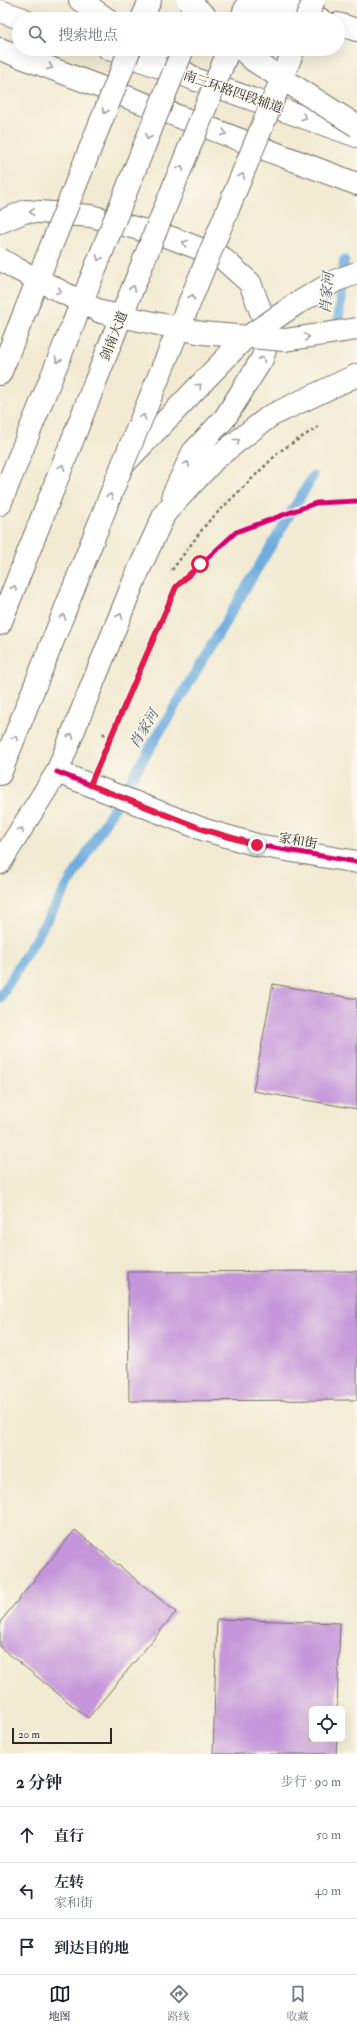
<!DOCTYPE html>
<html lang="zh">
<head>
<meta charset="utf-8">
<style>
  :root { --surface:#fff; --page:#f6f6f7; --text:#1f2937; --muted:#747a83; --line:#e0e1e3; --accent:#111827 }
  body { margin:0; font-family:"IM FELL Double Pica","Noto Serif SC",serif; background:var(--page); color:var(--text) }
  .controls { position:absolute; right:12px; bottom:12px; display:grid; overflow:hidden; border-radius:6px; box-shadow:0 4px 16px #0002 }
  .controls button { width:36px; height:36px; display:grid; place-items:center; padding:0; border:0; border-bottom:1px solid var(--line); background:var(--surface); color:var(--text); font:20px sans-serif }
  .scale { position:absolute; left:12px; bottom:10px; width:100px; box-sizing:border-box; padding-left:4px; border:2px solid #2b2b2b; border-top:0; font-size:11px; line-height:14px; white-space:nowrap; color:#2b2b2b; -webkit-text-stroke:3px #fbf7ec; paint-order:stroke }
  .stop { position:absolute; width:12px; height:12px; margin:-9px; border:3px solid #e11d48; border-radius:50%; background:#fff }
  .stop.end { background:#e11d48; border-color:#fff; box-shadow:0 1px 4px #0008 }
  .list { margin:0; padding:0; list-style:none }
  h2 { display:flex; justify-content:space-between; align-items:center; height:52px; margin:0; padding:0 16px; font-size:17px }
  h2 small { font-size:13px; font-weight:400; color:var(--muted) }
  .list li { display:grid; grid-template-columns:26px 1fr auto; gap:12px; align-items:center; box-sizing:border-box; height:56px; padding:0 16px; border-top:1px solid var(--line) }
  .list b { display:block; font-size:15px; white-space:nowrap }
  .list p { margin:0; font-size:13px; white-space:nowrap; color:var(--muted) }
  .list em { font-size:13px; font-style:normal; color:var(--muted) }
  .icon { flex:none; width:22px; height:22px; fill:none; stroke:currentColor; stroke-width:2; stroke-linecap:round; stroke-linejoin:round }
  .map { position:relative; flex:none; width:357px; height:1754px; overflow:hidden }
  .search { position:absolute; background:var(--surface); box-shadow:0 4px 16px #0002; left:12px; right:12px; top:12px; height:44px; display:flex; align-items:center; gap:10px; box-sizing:border-box; padding:0 14px; border-radius:22px; color:var(--muted); font-size:15px }
  .sheet { height:220px; background:var(--surface) }
  nav { display:flex; justify-content:space-around; align-items:center; box-sizing:border-box; height:56px; border-top:1px solid var(--line); background:var(--surface); font-size:11px; color:var(--muted) }
  nav a { display:grid; justify-items:center; gap:2px }
  nav .on { color:var(--accent) }
  .map>svg:first-child { display:block }
  .lines { fill:none; stroke-linecap:round; stroke-linejoin:round }
  .stream { stroke:#6baade; stroke-width:10 }
  .building { fill:#c596da }
  .minor-casing { stroke:#716e65; stroke-width:24 }
  .major-casing { stroke:#716e65; stroke-width:24 }
  .highway-casing { stroke:#716e65; stroke-width:24 }
  .path { stroke:#716e65; stroke-width:2.5; stroke-dasharray:3 3; stroke-linecap:butt }
  .minor { stroke:#fff; stroke-width:22 }
  .major { stroke:#fff; stroke-width:22 }
  .highway { stroke:#fff; stroke-width:22 }
  .highway-bridge-casing { stroke:#716e65; stroke-width:24; stroke-linecap:butt }
  .highway-bridge { stroke:#fff; stroke-width:22 }
  .cycleway-casing { stroke:#fbf7ec; stroke-width:8 }
  .cycleway { stroke:#d6006c; stroke-width:5 }
  .oneway { stroke:#a0a0a0 }
  .route { stroke:#e11d48; stroke-width:5 }
  .labels { text-anchor:middle; dominant-baseline:central; stroke-width:3; stroke-linejoin:round; paint-order:stroke }
  .street-label { font-size:13px; fill:#2b2b2b; stroke:#fbf7ec }
  .water-label { font-size:14px; font-style:italic; fill:#41576a; stroke:#fbf7ec }
</style>
</head>
<body>
<div class="map">
<svg width="357" height="1754" viewBox="0 0 357 1754">
  <rect width="100%" height="100%" fill="#fbf7ec"/>
  <filter id="ink" filterUnits="userSpaceOnUse"><feTurbulence type="fractalNoise" baseFrequency=".025" numOctaves="2"/><feDisplacementMap in="SourceGraphic" scale="8" xChannelSelector="R" yChannelSelector="G"/><feConvolveMatrix kernelMatrix="1 2 1 2 8 2 1 2 1" color-interpolation-filters="sRGB"/></filter>
  <filter id="wash" filterUnits="userSpaceOnUse"><feTurbulence type="fractalNoise" baseFrequency=".012" numOctaves="4" result="noise"/><feDisplacementMap in="SourceGraphic" scale="16" xChannelSelector="R" yChannelSelector="G"/><feGaussianBlur stdDeviation="0.9" result="paint"/><feColorMatrix in="noise" values="0 0 0 0 0 0 0 0 0 0 0 0 0 0 0 0 0 1.4 0 .05"/><feComposite in="paint" operator="in"/></filter>
  <g filter="url(#wash)">
    <rect width="100%" height="100%" fill="#f2ead2"/>
    <g class="lines">
      <g class="stream">
        <path d="M338,329L344,260"/>
        <path d="M0,998L313,476"/>
      </g>
    </g>
    <g id="blocks">
      <g class="building">
        <path d="M273,984L357,999V1109L253,1091Z"/>
        <path d="M357,1271V1400L129,1401L128,1272Z"/>
        <path d="M75,1530L176,1612L88,1718L0,1647V1622Z"/>
        <path d="M217,1619L340,1623L337,1709H312V1739H337L336,1754H213Z"/>
      </g>
    </g>
  </g>
  <g filter="url(#ink)">
    <use href="#blocks" fill-opacity="0" stroke="#716e65" stroke-width="1"/>
    <g class="lines">
      <defs>
        <path id="minor" d="M57,772L205,830L257,845L357,862"/>
        <g id="major">
          <path d="M0,11L23,19"/>
          <path d="M0,49L357,184"/>
          <path d="M109,49L357,136"/>
        </g>
        <g id="highway">
          <path d="M80,0L107,19"/>
          <path d="M253,0L320,19"/>
          <path d="M142,19L150,0"/>
          <path d="M241,19L249,0"/>
          <path d="M338,24L357,30"/>
          <path d="M151,49L196,80"/>
          <path d="M0,222L26,211L91,216L172,238L221,257L250,283L270,335L262,359L225,418L193,452L173,495"/>
          <path d="M0,374L28,304"/>
          <path d="M0,504L73,324"/>
          <path d="M0,624L113,337"/>
          <path d="M0,774L122,466L172,414"/>
          <path d="M0,863L57,772L136,576L165,513L216,458L270,416L357,375"/>
        </g>
      </defs>
      <use href="#minor" class="minor-casing"/>
      <use href="#major" class="major-casing"/>
      <use href="#highway" class="highway-casing"/>
      <g class="path">
        <path d="M172,570L207,523L280,451L318,427"/>
        <path d="M103,733L109,740"/>
      </g>
      <use href="#minor" class="minor"/>
      <use href="#major" class="major"/>
      <use href="#highway" class="highway"/>
      <defs>
        <g id="highway-bridge">
          <path d="M188,0L208,19"/>
          <path d="M306,19L314,0"/>
          <path d="M241,49L253,60L357,126"/>
          <path d="M0,259L15,268L101,312L202,333L285,340L357,329"/>
          <path d="M28,304L130,49"/>
          <path d="M73,324L183,49"/>
          <path d="M113,337L229,49"/>
          <path d="M172,414L243,340L296,304L337,280L357,273"/>
          <path d="M122,466L294,49"/>
        </g>
      </defs>
      <use href="#highway-bridge" class="highway-bridge-casing"/>
      <use href="#highway-bridge" class="highway-bridge"/>
      <defs>
        <g id="cycleway">
          <path d="M57,772L205,830L257,845L357,862"/>
          <path d="M90,785L176,587L236,532L316,503L357,501"/>
        </g>
      </defs>
      <use href="#cycleway" class="cycleway-casing"/>
      <use href="#cycleway" class="cycleway"/>
    </g>
    <defs><path id="oneway-chevron" d="M-2-3.5L2.5 0L-2 3.5" fill="none" stroke-width="1.6" stroke-linecap="round" stroke-linejoin="round"/></defs>
    <g class="oneway">
      <use href="#oneway-chevron" transform="translate(50 67) rotate(21)"/>
      <use href="#oneway-chevron" transform="translate(105 111) rotate(112)"/>
      <use href="#oneway-chevron" transform="translate(304 117) rotate(19)"/>
      <use href="#oneway-chevron" transform="translate(224 133) rotate(21)"/>
      <use href="#oneway-chevron" transform="translate(148 137) rotate(112)"/>
      <use href="#oneway-chevron" transform="translate(181 168) rotate(-68)"/>
      <use href="#oneway-chevron" transform="translate(242 176) rotate(-68)"/>
      <use href="#oneway-chevron" transform="translate(32 212) rotate(-179)"/>
      <use href="#oneway-chevron" transform="translate(185 243) rotate(-158)"/>
      <use href="#oneway-chevron" transform="translate(99 258) rotate(112)"/>
      <use href="#oneway-chevron" transform="translate(133 288) rotate(-68)"/>
      <use href="#oneway-chevron" transform="translate(59 291) rotate(27)"/>
      <use href="#oneway-chevron" transform="translate(192 297) rotate(-68)"/>
      <use href="#oneway-chevron" transform="translate(307 337) rotate(-9)"/>
      <use href="#oneway-chevron" transform="translate(262 359) rotate(-65)"/>
      <use href="#oneway-chevron" transform="translate(58 360) rotate(112)"/>
      <use href="#oneway-chevron" transform="translate(199 386) rotate(-46)"/>
      <use href="#oneway-chevron" transform="translate(143 417) rotate(-68)"/>
      <use href="#oneway-chevron" transform="translate(237 441) rotate(-38)"/>
      <use href="#oneway-chevron" transform="translate(187 464) rotate(-65)"/>
      <use href="#oneway-chevron" transform="translate(62 467) rotate(-68)"/>
      <use href="#oneway-chevron" transform="translate(110 496) rotate(-69)"/>
      <use href="#oneway-chevron" transform="translate(14 588) rotate(-68)"/>
      <use href="#oneway-chevron" transform="translate(120 616) rotate(-68)"/>
      <use href="#oneway-chevron" transform="translate(63 617) rotate(-69)"/>
      <use href="#oneway-chevron" transform="translate(71 736) rotate(-68)"/>
      <use href="#oneway-chevron" transform="translate(15 738) rotate(-68)"/>
      <use href="#oneway-chevron" transform="translate(21 830) rotate(-58)"/>
    </g>
  </g>
  <g class="lines" filter="url(#ink)">
    <path class="route" d="M200,564L176,587L90,785L205,830L257,845"/>
  </g>
  <g class="labels">
    <g class="street-label">
      <text transform="translate(233 92) rotate(19)">南三环路四段辅道</text>
      <text transform="translate(114 336) rotate(-68)">剑南大道</text>
      <text transform="translate(298 841) rotate(10)">家和街</text>
    </g>
    <g class="water-label">
      <text transform="translate(327 293) rotate(-85)">肖家河</text>
      <text transform="translate(144 729) rotate(-59)">肖家河</text>
    </g>
  </g>
</svg>
<div class="controls">
<button><svg class="icon" aria-label="locate" viewBox="0 0 24 24"><circle cx="12" cy="12" r="6"/><path d="M12 2v4M12 18v4M2 12h4M18 12h4"/></svg></button>
</div>
<div class="scale">20 m</div>
<div class="stop" style="left:200px;top:564px"></div>
<div class="stop end" style="left:257px;top:845px"></div>
<div class="search"><svg class="icon" aria-label="search" viewBox="0 0 24 24"><circle cx="10" cy="10" r="6"/><path d="M15 15l6 6"/></svg>搜索地点</div>
</div>
<section class="sheet">
<h2>2 分钟<small>步行 · 90 m</small></h2>
<ul class="list">
<li><svg class="icon" aria-label="ahead" viewBox="0 0 24 24"><path d="M12 20V5M6 11l6-6 6 6"/></svg><div><b>直行</b></div><em>50 m</em></li>
<li><svg class="icon" aria-label="left" viewBox="0 0 24 24"><path d="M17 20v-9H6M10 6l-5 5 5 5"/></svg><div><b>左转</b><p>家和街</p></div><em>40 m</em></li>
<li><svg class="icon" aria-label="arrive" viewBox="0 0 24 24"><path d="M6 21V4h12l-3 4 3 4H6"/></svg><div><b>到达目的地</b></div></li>
</ul>
</section>
<nav>
<a class="on"><svg class="icon" aria-label="map" viewBox="0 0 24 24"><path d="M3 6l6-2 6 2 6-2v14l-6 2-6-2-6 2zM9 4v14M15 6v14"/></svg>地图</a>
<a><svg class="icon" aria-label="directions" viewBox="0 0 24 24"><path d="M12 3l9 9-9 9-9-9zM9 14v-3h6M13 9l2 2-2 2"/></svg>路线</a>
<a><svg class="icon" aria-label="saved" viewBox="0 0 24 24"><path d="M7 4h10v16l-5-4-5 4z"/></svg>收藏</a>
</nav>
</body>
</html>
